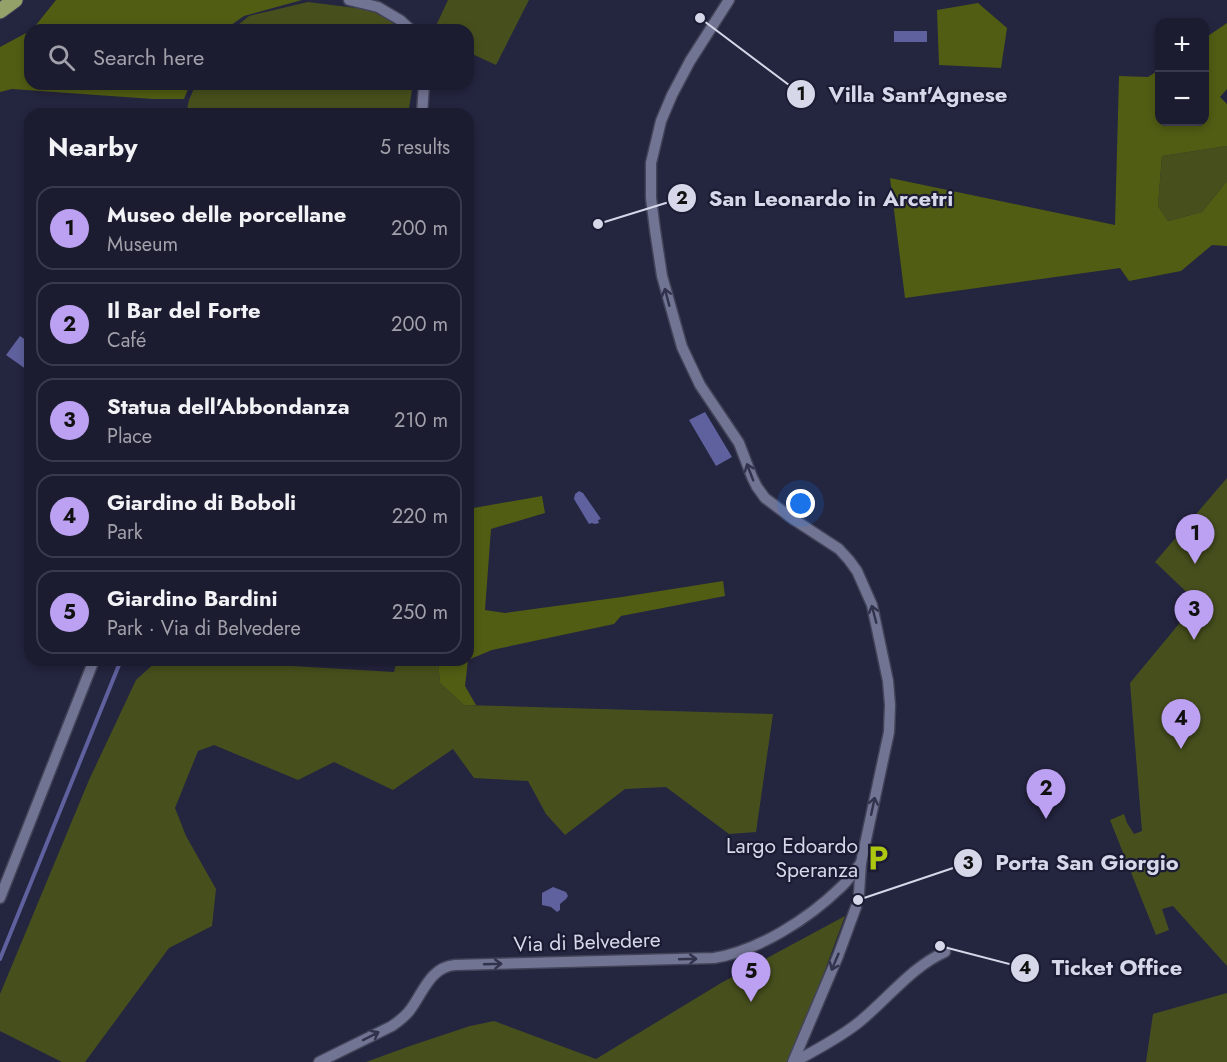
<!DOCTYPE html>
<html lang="en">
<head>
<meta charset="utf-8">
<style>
  :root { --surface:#1b1c2f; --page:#242537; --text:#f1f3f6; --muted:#a0a1aa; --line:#393a4b; --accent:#bca0f2 }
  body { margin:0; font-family:Jost,sans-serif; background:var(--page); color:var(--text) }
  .controls { position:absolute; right:18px; top:18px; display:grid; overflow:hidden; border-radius:12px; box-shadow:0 3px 9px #0003 }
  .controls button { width:54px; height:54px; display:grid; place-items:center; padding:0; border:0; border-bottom:2px solid var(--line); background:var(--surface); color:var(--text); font:30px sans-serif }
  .you { position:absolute; left:801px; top:504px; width:21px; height:21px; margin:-15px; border:4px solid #fff; border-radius:50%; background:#1a73e8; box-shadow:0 0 0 9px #1a73e833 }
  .badge { display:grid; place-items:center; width:39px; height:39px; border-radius:50%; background:var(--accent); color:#111; font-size:20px; font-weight:700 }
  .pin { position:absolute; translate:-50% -50px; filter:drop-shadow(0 2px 3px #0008) }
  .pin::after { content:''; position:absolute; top:32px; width:21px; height:18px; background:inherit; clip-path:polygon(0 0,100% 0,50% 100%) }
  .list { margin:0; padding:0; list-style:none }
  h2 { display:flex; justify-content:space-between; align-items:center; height:78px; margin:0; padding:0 24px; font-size:26px }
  h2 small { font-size:20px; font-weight:400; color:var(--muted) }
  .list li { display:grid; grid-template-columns:39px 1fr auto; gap:18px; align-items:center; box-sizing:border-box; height:84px; margin:0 12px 12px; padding:0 12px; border:2px solid var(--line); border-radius:18px }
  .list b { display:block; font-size:22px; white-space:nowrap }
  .list p { margin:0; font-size:20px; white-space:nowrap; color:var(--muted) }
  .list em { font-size:20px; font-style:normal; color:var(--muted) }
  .icon { flex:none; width:33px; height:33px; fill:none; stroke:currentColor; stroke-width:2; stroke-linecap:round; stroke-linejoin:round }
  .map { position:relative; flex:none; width:1227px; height:1062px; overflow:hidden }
  .search { position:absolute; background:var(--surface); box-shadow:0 3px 9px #0003; left:24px; top:24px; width:450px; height:66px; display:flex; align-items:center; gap:15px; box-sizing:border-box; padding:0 21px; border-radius:18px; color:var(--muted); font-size:22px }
  .panel { position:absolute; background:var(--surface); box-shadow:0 3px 9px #0003; left:24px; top:108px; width:450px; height:558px; border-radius:18px }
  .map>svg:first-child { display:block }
  .green { fill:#47501d }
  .forest { fill:#515d13 }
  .water { fill:#5f619e }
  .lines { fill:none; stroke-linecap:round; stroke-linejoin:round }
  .stream { stroke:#5f619e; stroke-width:4 }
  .street-casing { stroke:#424358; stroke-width:13 }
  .primary-casing { stroke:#424358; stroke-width:17 }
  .street { stroke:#727493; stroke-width:10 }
  .primary { stroke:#94a168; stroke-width:15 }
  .oneway { stroke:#31324c }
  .labels { text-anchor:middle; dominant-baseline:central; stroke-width:4.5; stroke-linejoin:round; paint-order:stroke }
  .poi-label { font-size:21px; fill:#d6d8e9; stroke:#1b1c34; text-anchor:end }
  .street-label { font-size:21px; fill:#d6d8e9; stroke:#1b1c34 }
  .leader { fill:none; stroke:#d6d8e9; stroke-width:2 }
  .callout-dot { fill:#d6d8e9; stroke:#1b1c34; stroke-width:2 }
  .mark-label { font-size:18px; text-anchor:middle; font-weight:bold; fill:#111 }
  .callout-label { font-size:22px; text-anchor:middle; font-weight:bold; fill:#d6d8e9; stroke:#1b1c34; stroke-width:4.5; stroke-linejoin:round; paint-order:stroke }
</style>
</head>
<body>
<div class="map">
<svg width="1227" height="1062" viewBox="0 0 1227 1062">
  <rect width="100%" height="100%" fill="#24253f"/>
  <g class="green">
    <path d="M448,0H529L496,65L468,52V30H434Z"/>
    <path d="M308,2L371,10L393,23L394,30H232L249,16Z"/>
    <path d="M196,84H413L408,114H186L189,100Z"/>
    <path d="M1227,146V181L1202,212L1168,221L1158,206L1162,156Z"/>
    <path d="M1227,478V966L1173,906L1162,909L1169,930L1156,935L1110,820L1124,814L1127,823L1134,834L1142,831L1130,683L1197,602L1155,562Z"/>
    <path d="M158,660H273L275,665L394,672L397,660H438L440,683L464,705L773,714L756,832L729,834L666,787L625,789L565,835L546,814L528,781L474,778L453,749L393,790L334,762L298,780L214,745L198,751L175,808L186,836L216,889L212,926L169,948L85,1062H62L0,1031V994L89,780L136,680Z"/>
    <path d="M845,916L791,1062H366L410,1046L470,1026L494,1021L596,1059L721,983Z"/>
    <path d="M1227,993V1062H1146L1153,1014Z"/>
  </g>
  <g class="forest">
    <path d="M56,0H302L244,16L224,30H32Z"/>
    <path d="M978,3L1007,28L1001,68L939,65L937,10Z"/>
    <path d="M1227,23V89L1220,97L1227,104V146L1162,156L1158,206L1168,221L1202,212L1227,181V246L1212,245L1181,271L1129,281L1120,268L905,298L890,178L1115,225L1119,76L1148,77L1159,70L1160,122H1204L1205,38Z"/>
    <path d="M30,31V84H190L184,99H153L12,89L0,92V47Z"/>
    <path d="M542,496L545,513L491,529L485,610L505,613L622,597L723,581L725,596L621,616L614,624L492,650L468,660V509Z"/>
    <path d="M438,660H468L465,686L476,705H464L440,683Z"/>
  </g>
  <g class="water">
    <rect x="894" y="31" width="33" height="11"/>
    <path d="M20,336L30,343V372L6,355Z"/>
    <path d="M705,412L732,457L716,466L689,420Z"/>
    <path d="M579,491L583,493L601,519L598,520L599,523L595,524L592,523L589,524L574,499L575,494Z"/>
    <path d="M553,887L566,892L568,896L566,899L560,904V910L557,912L551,907L542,905V893Z"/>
  </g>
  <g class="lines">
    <path class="stream" d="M0,959L121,660"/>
    <defs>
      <g id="street">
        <path d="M349,0L378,7L400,20L411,30"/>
        <path d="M729,0L690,61L672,95L661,121L651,163V198L655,230L662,276L682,347L700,385L739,443L752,477L757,487L765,498L793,519L839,549L849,560L857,571L872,605L888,681L890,705L889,732L861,863L859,893"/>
        <path d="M422,114L424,84"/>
        <path d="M0,898L94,660"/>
        <path d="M319,1062L392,1026C399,1021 405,1017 410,1010C423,993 430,967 455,965L714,958C758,951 808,919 840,888C848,881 854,871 861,863"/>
        <path d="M793,1062L838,956L856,907"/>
        <path d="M794,1062C816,1050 839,1038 858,1023C887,1000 911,967 945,952"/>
      </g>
      <path id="primary" d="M0,11L15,0"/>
    </defs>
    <use href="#street" class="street-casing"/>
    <use href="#primary" class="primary-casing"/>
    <use href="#street" class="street"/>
    <use href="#primary" class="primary"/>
  </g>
  <defs><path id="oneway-shaft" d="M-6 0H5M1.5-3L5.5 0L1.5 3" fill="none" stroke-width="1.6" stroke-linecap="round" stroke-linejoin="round" transform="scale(1.5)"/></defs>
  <g class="oneway">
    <use href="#oneway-shaft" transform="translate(667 297) rotate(-105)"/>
    <use href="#oneway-shaft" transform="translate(750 472) rotate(-111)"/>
    <use href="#oneway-shaft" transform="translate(874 614) rotate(-105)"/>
    <use href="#oneway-shaft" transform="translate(873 806) rotate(-78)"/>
    <use href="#oneway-shaft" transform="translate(688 959) rotate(-2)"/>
    <use href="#oneway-shaft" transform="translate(835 962) rotate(113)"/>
    <use href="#oneway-shaft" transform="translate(493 964) rotate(-2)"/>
    <use href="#oneway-shaft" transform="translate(371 1036) rotate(-27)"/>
  </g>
  <defs>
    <symbol id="parking-bare" viewBox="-9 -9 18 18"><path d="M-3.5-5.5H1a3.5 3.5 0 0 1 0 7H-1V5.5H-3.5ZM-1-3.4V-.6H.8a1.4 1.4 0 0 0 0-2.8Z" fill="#adc60f" stroke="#1b1c34" stroke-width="2.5" paint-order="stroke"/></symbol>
  </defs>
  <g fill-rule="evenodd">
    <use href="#parking-bare" x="859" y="839" width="38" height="38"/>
  </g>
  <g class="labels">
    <g class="poi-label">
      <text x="858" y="846">Largo Edoardo<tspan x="858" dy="24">Speranza</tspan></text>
    </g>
    <g class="street-label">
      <text transform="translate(587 942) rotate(-2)">Via di Belvedere</text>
    </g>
  </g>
  <path class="leader" d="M700 18L801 94M598 224L682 198M858 900L968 863M940 946L1025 968"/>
  <g class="callout-dot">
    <circle cx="700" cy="18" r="6"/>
    <circle cx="598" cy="224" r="6"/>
    <circle cx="858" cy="900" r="6"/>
    <circle cx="940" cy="946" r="6"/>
    <circle cx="801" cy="94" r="15"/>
    <circle cx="682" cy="198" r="15"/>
    <circle cx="968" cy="863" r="15"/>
    <circle cx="1025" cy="968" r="15"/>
  </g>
  <g class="mark-label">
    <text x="801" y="100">1</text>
    <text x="682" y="204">2</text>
    <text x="968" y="869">3</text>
    <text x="1025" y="974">4</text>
  </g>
  <g class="callout-label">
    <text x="918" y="102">Villa Sant'Agnese</text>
    <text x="831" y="206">San Leonardo in Arcetri</text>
    <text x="1087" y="870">Porta San Giorgio</text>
    <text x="1117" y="975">Ticket Office</text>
  </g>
</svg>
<div class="controls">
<button>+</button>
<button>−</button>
</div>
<div class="you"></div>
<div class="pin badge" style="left:1195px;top:564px">1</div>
<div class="pin badge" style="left:1046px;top:819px">2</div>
<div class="pin badge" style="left:1194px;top:640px">3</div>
<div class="pin badge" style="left:1181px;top:749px">4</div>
<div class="pin badge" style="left:751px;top:1002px">5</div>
<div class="search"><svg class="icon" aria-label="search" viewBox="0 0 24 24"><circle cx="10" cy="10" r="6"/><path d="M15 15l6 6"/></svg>Search here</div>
<section class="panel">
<h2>Nearby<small>5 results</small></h2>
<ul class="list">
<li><span class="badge">1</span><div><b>Museo delle porcellane</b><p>Museum</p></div><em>200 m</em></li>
<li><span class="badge">2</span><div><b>Il Bar del Forte</b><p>Café</p></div><em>200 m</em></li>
<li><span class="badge">3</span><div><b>Statua dell'Abbondanza</b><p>Place</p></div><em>210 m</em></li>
<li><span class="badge">4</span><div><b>Giardino di Boboli</b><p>Park</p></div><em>220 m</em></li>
<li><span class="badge">5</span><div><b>Giardino Bardini</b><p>Park · Via di Belvedere</p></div><em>250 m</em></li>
</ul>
</section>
</div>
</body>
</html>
